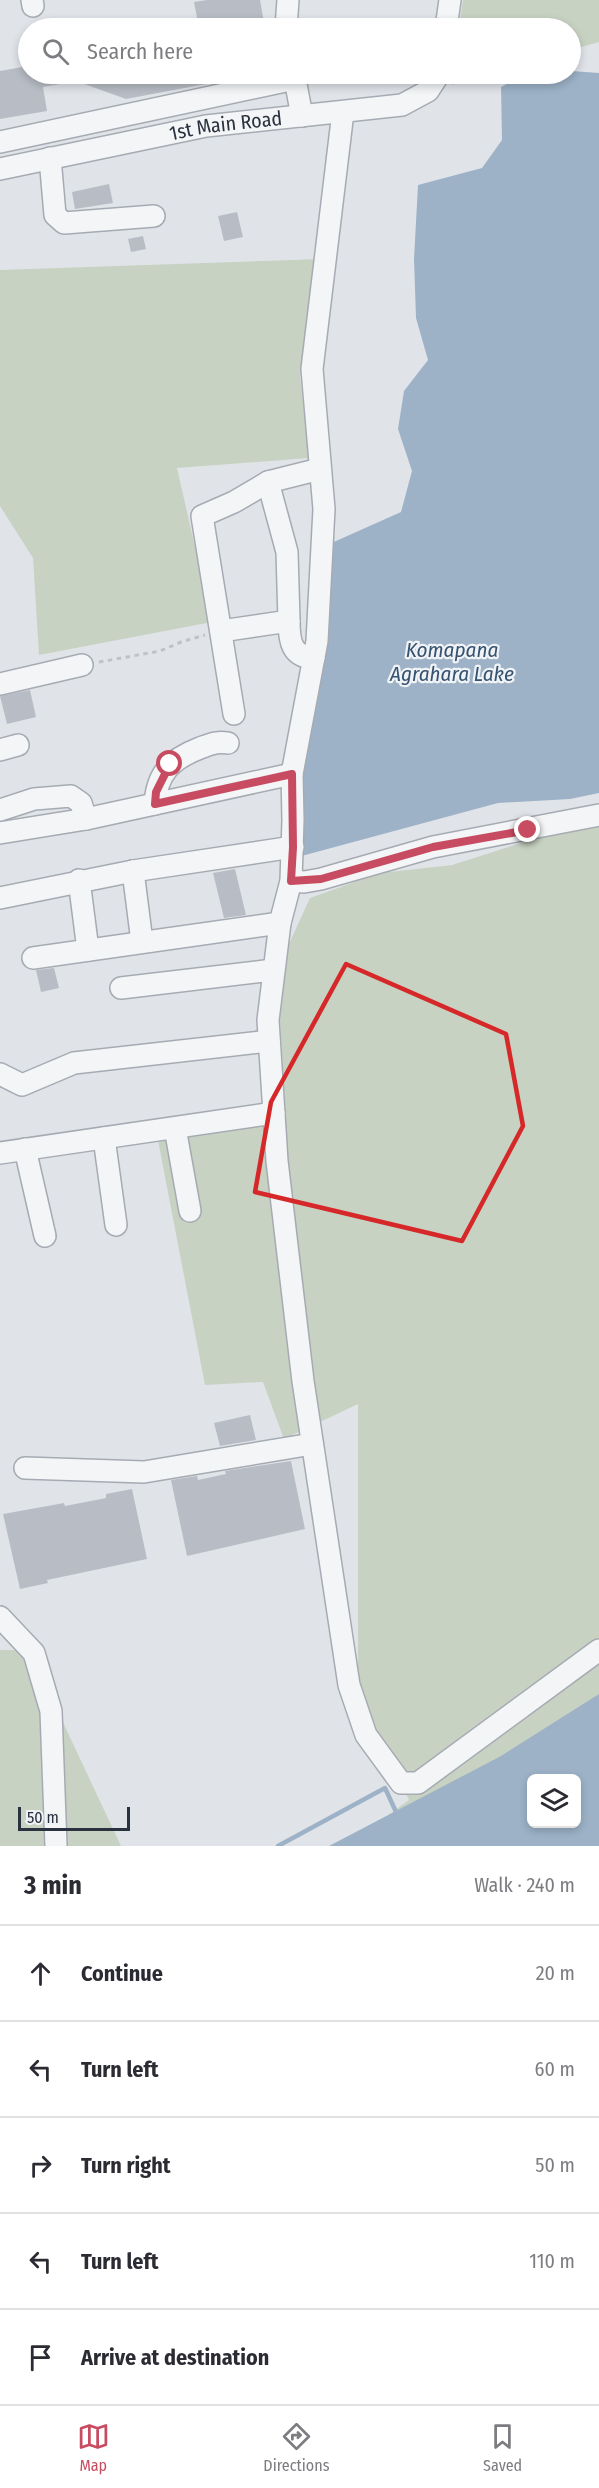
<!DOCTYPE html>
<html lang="en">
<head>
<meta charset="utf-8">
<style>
  :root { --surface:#fff; --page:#f2f2f3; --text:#2b2b33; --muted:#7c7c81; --line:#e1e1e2; --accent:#c84c61 }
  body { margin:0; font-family:"Fira Sans Condensed",sans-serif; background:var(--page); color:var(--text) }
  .controls { position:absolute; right:18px; bottom:18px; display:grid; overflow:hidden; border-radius:9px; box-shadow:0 3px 9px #0003 }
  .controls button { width:54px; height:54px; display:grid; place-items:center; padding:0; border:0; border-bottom:2px solid var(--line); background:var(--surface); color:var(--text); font:30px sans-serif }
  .scale { position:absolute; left:18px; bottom:15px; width:112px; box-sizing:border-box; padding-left:6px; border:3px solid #2a323f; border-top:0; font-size:16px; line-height:21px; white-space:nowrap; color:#2a323f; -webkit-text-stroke:4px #f0f3f6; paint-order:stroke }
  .stop { position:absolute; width:18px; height:18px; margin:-14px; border:4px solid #c84c61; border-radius:50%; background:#fff }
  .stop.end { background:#c84c61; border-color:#fff; box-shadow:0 2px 6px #0008 }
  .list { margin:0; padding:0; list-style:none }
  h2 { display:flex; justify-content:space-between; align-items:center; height:78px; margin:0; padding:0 24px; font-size:26px }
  h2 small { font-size:20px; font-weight:400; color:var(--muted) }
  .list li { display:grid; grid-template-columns:39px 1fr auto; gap:18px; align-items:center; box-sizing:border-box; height:96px; padding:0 24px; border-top:2px solid var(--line) }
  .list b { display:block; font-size:22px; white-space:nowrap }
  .list em { font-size:20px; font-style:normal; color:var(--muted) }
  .icon { flex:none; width:33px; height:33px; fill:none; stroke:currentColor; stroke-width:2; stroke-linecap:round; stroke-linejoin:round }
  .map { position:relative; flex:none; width:599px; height:1846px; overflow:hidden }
  .search { position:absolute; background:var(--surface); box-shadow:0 3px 9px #0003; left:18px; right:18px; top:18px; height:66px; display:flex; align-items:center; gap:15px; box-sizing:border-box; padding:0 21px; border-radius:33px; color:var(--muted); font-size:22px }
  .sheet { height:558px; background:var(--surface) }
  nav { display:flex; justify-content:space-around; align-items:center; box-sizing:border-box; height:84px; border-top:2px solid var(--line); background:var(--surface); font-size:16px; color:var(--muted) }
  nav a { display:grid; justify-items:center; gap:3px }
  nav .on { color:var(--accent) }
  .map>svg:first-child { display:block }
  .green { fill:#c7d2c2; fill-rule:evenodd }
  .water { fill:#9db2c7; fill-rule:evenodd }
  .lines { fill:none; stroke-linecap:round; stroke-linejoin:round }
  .stream { stroke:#9db2c7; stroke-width:4.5 }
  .building { fill:#b8bdc5 }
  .minor-casing { stroke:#a6abb3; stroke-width:24 }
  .path { stroke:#bfc2c7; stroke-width:3; stroke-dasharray:4.5 4.5; stroke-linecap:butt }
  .minor { stroke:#f3f5f7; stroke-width:21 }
  .route { stroke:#c84c61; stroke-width:8 }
  .marked { fill:none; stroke:#d62828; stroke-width:4.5; stroke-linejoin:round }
  .labels { text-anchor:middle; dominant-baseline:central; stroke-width:4.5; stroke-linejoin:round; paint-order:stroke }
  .street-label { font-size:20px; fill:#2a323f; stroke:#f0f3f6 }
  .water-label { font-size:21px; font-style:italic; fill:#365271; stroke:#f0f3f6 }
</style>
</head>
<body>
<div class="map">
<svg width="599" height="1846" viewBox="0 0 599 1846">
  <rect width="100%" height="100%" fill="#e0e4e9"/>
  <g class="green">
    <path d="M463,0H599V42L571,50L570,28H459Z"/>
    <path d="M454,74H491L452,85Z"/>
    <path d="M322,259L300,376L309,458L177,468L212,622L39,655L33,558L0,506V270Z"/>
    <path d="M599,826V1846H346L409,1800L358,1690V1404L284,1439L263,1382L205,1385L157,1135L286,1118L277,970L310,898L380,873L452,865L533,839ZM532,1778H576V1824H532Z"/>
    <path d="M0,1650H29L121,1846H0Z"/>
  </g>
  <g class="water">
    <path d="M571,71L599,73V793L570,799L498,803L283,861L318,549L401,512L412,471L398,429L404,391L428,360L416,318L414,259L418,185L482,168L502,140L501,87L526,74H570Z"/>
    <path d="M599,1694V1846H329L501,1756ZM532,1778H576V1824H532Z"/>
  </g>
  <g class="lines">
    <path class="stream" d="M278,1846L385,1788L397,1814"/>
  </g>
  <g class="building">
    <path d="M207,0H260L265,28H199L194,2Z"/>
    <path d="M28,66V74H238V78L126,99L76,81L43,87L47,111L0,119V71Z"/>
    <path d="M109,184L113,203L75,209L72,192Z"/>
    <path d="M237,212L243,237L224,241L218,216Z"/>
    <path d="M143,236L146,249L131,252L128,239Z"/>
    <path d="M30,690L36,717L7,724L0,696Z"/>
    <path d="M235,869L246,915L224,918L213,873Z"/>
    <path d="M54,968L59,988L41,992L36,970Z"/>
    <path d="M250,1415L256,1440L220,1446L214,1423Z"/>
    <path d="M291,1461L305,1529L187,1556L171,1480L197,1476L198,1480L226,1474L225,1471Z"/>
    <path d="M132,1489L147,1559L47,1580L48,1583L20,1589L3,1514L64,1503L65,1506L106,1498V1494Z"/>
  </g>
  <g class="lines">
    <defs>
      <g id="minor">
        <path d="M32,0L33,6"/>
        <path d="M286,28L288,0"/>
        <path d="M446,28L450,0"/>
        <path d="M294,74L302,116"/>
        <path d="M0,142L295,79"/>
        <path d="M50,158L55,215L64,223L154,216"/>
        <path id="s1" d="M0,169L206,126L402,105L428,91L439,74"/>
        <path d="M289,621C289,642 292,657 314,658"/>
        <path d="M221,631L289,621L287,552L268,482"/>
        <path d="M0,684L82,665"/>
        <path d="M234,714L202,516L234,502L268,482L320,469"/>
        <path d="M0,750L18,745"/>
        <path d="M292,774L317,641L324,509L312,369L343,112"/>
        <path d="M155,804C157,772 172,759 200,748C211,744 217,741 228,743"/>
        <path d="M0,810L34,799L71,796L81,803L86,819"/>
        <path d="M0,833L86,819L292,774L293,820L291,881L280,923L33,958"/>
        <path d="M133,871L142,942"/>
        <path d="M79,880L88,950"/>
        <path d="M291,881L304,882L321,879L433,847L599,815"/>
        <path d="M0,898L133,871L293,847"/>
        <path d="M280,923L268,1020L277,1161L303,1381L349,1685L366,1735L401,1783H418L599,1650"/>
        <path d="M121,988L273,970"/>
        <path d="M0,1074L22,1085L74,1063L269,1041"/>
        <path d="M175,1128L190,1211"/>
        <path d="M104,1138L116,1225"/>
        <path d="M25,1149L45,1236"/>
        <path d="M0,1153L274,1113"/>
        <path d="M25,1468L144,1472L312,1444"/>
        <path d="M0,1617L34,1653L51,1711L56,1846"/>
      </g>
    </defs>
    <use href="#minor" class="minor-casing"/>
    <path class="path" d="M99,662L160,651L181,642L205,635"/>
    <use href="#minor" class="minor"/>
  </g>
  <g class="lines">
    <path class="route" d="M170,764L156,792L155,804L292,774L293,847L291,881L321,879L433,847L528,830"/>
  </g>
  <path class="marked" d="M346,964L506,1034L523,1126L462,1241L255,1192L271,1102Z"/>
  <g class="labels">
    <g class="street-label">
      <text stroke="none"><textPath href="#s1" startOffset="230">1st Main Road</textPath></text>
    </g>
    <g class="water-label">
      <text x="452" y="650">Komapana<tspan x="452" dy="24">Agrahara Lake</tspan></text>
    </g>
  </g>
</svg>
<div class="controls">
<button><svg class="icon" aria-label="layers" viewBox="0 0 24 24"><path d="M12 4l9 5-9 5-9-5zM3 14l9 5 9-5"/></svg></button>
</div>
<div class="scale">50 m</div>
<div class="stop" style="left:170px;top:764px"></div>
<div class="stop end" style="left:528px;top:830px"></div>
<div class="search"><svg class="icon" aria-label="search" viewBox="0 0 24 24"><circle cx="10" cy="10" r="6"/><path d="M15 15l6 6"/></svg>Search here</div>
</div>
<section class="sheet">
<h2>3 min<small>Walk · 240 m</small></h2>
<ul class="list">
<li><svg class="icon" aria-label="ahead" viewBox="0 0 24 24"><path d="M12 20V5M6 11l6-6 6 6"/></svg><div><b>Continue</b></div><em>20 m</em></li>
<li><svg class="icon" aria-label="left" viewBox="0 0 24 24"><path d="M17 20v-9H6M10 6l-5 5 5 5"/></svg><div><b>Turn left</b></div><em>60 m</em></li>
<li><svg class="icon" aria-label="right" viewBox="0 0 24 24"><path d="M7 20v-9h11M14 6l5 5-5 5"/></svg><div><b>Turn right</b></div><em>50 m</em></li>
<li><svg class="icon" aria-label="left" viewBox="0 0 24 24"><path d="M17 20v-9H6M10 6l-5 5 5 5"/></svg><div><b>Turn left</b></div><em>110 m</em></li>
<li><svg class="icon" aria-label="arrive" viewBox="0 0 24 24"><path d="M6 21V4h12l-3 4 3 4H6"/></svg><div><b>Arrive at destination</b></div></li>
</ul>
</section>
<nav>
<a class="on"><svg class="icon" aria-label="map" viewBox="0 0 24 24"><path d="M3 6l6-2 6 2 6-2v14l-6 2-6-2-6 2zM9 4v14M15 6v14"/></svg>Map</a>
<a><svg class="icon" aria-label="directions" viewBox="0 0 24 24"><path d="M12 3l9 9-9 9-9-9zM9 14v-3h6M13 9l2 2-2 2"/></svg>Directions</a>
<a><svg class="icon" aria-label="saved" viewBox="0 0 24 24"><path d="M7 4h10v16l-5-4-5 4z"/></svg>Saved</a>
</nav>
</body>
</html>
